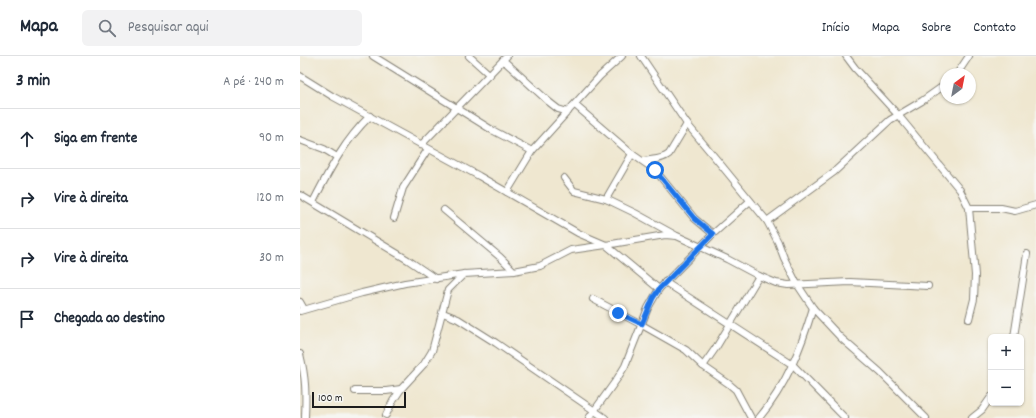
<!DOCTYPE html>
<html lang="pt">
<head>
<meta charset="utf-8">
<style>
  :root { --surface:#fff; --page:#f2f2f3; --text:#1f2937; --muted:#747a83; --line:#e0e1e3 }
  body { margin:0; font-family:Dekko,sans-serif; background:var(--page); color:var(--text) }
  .controls { position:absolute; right:12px; bottom:12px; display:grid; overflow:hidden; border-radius:6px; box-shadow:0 1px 3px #0004 }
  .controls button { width:36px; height:36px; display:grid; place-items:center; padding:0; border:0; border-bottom:1px solid var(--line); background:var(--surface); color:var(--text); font:20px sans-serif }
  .compass { position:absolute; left:640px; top:12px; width:36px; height:36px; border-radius:50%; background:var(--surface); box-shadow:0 1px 3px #0004; rotate:32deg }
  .scale { position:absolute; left:12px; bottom:10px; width:94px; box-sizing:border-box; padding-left:4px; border:2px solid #1c1c1c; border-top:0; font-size:11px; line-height:14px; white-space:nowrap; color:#1c1c1c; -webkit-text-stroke:3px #f6f6f2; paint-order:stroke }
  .stop { position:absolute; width:12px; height:12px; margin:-9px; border:3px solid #1a73e8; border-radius:50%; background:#fff }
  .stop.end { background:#1a73e8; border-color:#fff; box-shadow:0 1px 4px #0008 }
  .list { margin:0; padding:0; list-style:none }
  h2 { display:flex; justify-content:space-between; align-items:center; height:52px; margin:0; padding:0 16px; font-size:17px }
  h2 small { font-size:13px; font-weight:400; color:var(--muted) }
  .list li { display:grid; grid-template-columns:26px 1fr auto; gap:12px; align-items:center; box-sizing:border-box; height:60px; padding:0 16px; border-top:1px solid var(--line) }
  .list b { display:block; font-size:15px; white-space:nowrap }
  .list em { font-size:13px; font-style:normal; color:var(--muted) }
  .icon { flex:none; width:22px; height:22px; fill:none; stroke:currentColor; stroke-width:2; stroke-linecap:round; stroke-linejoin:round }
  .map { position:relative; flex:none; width:736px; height:362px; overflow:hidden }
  header { display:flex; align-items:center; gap:24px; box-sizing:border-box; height:56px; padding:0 20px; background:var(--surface); border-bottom:1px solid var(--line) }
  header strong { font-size:19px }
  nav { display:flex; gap:22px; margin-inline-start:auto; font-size:14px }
  .search { width:280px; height:36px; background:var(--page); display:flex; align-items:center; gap:10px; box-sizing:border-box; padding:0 14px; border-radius:6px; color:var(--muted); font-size:15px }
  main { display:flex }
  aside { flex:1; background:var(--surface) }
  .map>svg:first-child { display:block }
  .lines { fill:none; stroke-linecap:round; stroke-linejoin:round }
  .minor-casing { stroke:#868276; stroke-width:8 }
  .minor { stroke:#fff; stroke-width:6 }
  .route { stroke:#1a73e8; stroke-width:5 }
</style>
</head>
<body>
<header>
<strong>Mapa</strong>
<div class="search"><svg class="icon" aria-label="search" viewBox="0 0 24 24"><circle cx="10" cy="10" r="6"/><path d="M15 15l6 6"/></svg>Pesquisar aqui</div>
<nav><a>Início</a><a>Mapa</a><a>Sobre</a><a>Contato</a></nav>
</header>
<main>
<aside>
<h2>3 min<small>A pé · 240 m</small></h2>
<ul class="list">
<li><svg class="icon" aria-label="ahead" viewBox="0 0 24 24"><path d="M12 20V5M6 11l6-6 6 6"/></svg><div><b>Siga em frente</b></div><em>90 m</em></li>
<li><svg class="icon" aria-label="right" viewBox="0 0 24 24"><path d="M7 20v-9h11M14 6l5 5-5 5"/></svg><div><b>Vire à direita</b></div><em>120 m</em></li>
<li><svg class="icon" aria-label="right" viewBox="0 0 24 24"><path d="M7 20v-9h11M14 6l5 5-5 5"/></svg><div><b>Vire à direita</b></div><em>30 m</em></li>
<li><svg class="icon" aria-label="arrive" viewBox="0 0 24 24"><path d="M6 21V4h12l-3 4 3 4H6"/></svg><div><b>Chegada ao destino</b></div></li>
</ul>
</aside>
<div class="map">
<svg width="736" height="362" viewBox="0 0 736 362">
  <rect width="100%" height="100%" fill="#f6f6f2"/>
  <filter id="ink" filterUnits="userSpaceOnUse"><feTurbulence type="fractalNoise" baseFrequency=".025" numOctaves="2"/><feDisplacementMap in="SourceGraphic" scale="8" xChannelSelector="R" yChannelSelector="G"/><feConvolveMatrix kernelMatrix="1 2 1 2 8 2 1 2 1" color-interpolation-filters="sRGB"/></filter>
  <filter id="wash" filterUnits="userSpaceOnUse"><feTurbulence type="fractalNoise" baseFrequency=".012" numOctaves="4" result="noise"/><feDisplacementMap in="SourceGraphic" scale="16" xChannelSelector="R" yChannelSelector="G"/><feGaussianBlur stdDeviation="0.9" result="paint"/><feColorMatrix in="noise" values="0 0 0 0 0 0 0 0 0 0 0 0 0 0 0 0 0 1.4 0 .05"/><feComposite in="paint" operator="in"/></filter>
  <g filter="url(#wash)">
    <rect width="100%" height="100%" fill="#efe7d0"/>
  </g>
  <g filter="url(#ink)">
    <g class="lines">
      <defs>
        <g id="minor">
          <path d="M73,0L192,74L232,95"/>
          <path d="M169,0L190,19"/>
          <path d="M341,0L387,68L422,110L467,165L478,186L484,202L497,228L513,252L541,282L580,316L626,362"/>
          <path d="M546,0L555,12L598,59L660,134L669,152L675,219L674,243L669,263"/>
          <path d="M203,4L249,46L258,53L268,56"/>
          <path d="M657,18L669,0"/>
          <path d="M0,20L32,40L179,120L278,177L306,189L365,179L377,180L427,203L459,220L476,227L488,229L550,226L628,230"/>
          <path d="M275,49L332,98L355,114L394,162L413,178"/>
          <path d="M0,84L24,93L37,101"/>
          <path d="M121,89L207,0"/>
          <path d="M344,105C353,103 362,104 369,98L387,68"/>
          <path d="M264,122L274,135L306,143L335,157L375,179"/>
          <path d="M207,136L232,95L300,20L322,0"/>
          <path d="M0,139L108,204L136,223"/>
          <path d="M306,143L332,98"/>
          <path d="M13,146C29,115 44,85 70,60"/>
          <path d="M669,152H701L715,155L736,149"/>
          <path d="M144,154L200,201L214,215"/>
          <path d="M94,162L103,132L128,93"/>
          <path d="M467,165L534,116L590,64L622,45L646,28"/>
          <path d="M365,226L493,309L545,362"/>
          <path d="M293,243L342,269L386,294L403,310L429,328L436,334L451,362"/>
          <path d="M0,246L4,253"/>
          <path d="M0,255L62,237L105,227L164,218L214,215L240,210L271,194L306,189L359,233"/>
          <path d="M143,257L158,263L196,287L305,362"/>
          <path d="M714,281L727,198"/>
          <path d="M0,298C6,323 6,337 5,362"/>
          <path d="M403,310L417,290L459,220"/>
          <path d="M55,335H86L101,333"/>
          <path d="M86,359L93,345L101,333L124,308L132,295L148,234L164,218"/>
          <path d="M289,362L317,323L325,310L348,252L359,233L413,178L450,145"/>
          <path d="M459,362C486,330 501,292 513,252"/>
          <path d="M672,362L682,354L691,341"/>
        </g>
      </defs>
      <use href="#minor" class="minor-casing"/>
      <use href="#minor" class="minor"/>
    </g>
  </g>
  <g class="lines" filter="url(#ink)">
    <path class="route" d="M318,257L342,268L353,242L359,233L413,178L394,162L355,114"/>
  </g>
</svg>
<div class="controls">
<button>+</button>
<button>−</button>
</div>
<svg class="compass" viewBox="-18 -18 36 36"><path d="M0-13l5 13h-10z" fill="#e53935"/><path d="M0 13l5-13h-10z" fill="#747a83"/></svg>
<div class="scale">100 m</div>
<div class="stop" style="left:355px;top:114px"></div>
<div class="stop end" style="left:318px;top:257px"></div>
</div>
</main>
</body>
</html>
